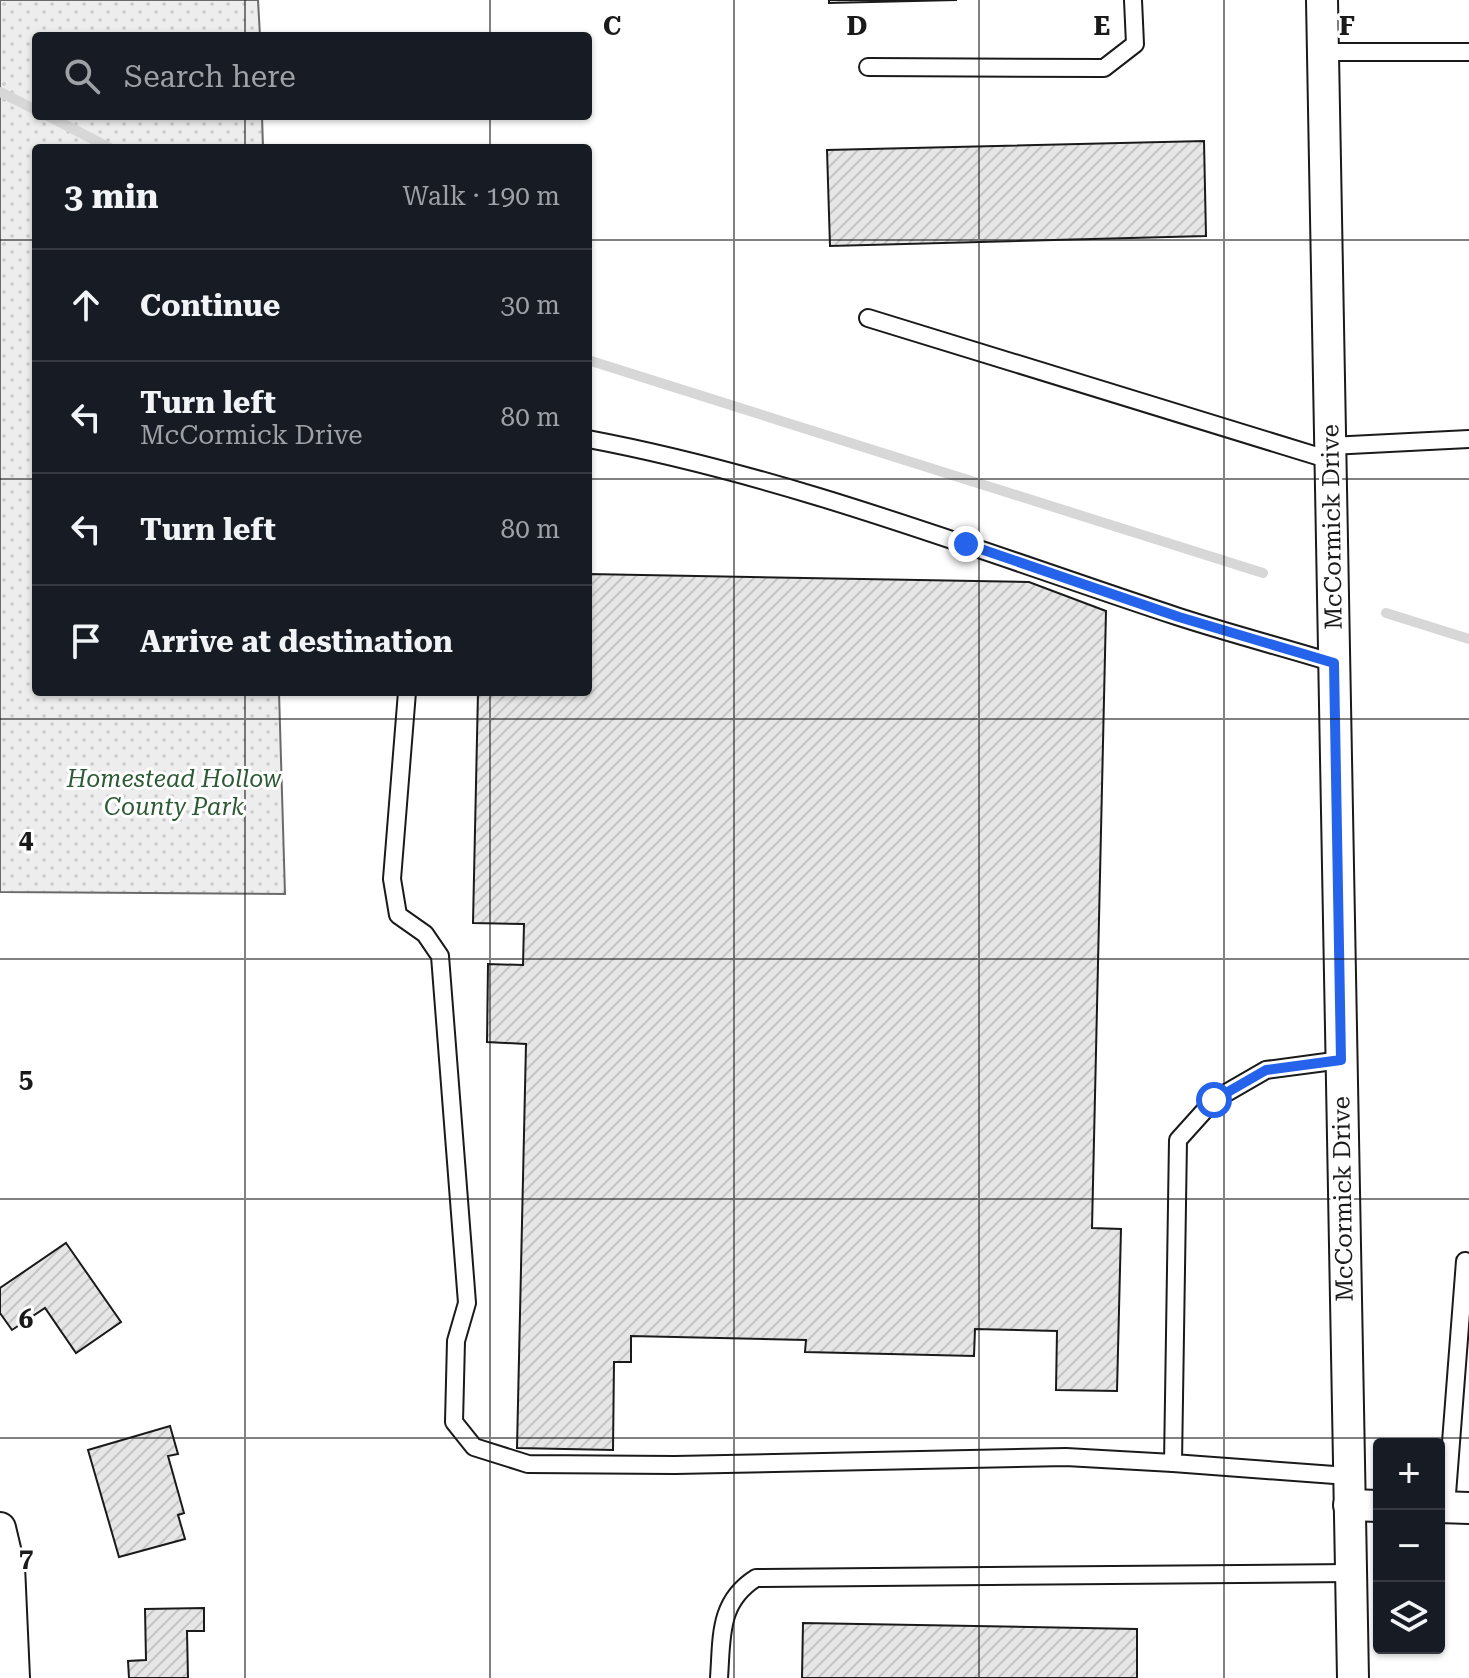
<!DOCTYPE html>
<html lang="en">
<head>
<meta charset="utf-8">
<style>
  :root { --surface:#171b24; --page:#242831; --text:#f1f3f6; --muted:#9ea1a6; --line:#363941 }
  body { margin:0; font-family:"Roboto Serif",serif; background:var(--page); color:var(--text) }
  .controls { position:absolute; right:24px; bottom:24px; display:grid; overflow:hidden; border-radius:8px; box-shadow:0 2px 6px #0004 }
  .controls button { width:72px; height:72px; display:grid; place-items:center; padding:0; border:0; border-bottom:2px solid var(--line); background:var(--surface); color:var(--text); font:40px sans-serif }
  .stop { position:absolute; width:24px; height:24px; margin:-18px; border:6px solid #2563eb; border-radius:50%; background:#fff }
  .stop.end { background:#2563eb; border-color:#fff; box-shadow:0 2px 8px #0008 }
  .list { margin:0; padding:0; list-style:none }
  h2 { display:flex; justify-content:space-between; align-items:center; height:104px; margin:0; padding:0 32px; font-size:34px }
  h2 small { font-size:26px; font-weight:400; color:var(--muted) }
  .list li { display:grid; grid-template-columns:52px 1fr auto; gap:24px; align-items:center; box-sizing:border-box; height:112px; padding:0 32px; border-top:2px solid var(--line) }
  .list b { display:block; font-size:30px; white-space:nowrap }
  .list p { margin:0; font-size:26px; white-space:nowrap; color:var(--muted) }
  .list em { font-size:26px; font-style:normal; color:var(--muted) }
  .icon { flex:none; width:44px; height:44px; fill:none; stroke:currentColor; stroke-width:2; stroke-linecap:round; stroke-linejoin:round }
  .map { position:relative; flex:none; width:1469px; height:1678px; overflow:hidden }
  .search { position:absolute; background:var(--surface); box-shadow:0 2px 6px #0004; left:32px; top:32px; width:560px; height:88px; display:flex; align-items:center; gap:20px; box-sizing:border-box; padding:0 28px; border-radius:8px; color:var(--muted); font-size:30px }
  .panel { position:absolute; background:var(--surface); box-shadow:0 2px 6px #0004; left:32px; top:144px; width:560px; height:552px; border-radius:8px }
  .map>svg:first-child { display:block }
  .grass { fill:url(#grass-dots); stroke:#6a6a6a; stroke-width:2 }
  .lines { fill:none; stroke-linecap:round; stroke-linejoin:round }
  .stream { stroke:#d7d7d7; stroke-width:10 }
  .building { fill:url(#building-hatch); stroke:#1a1a1a; stroke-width:2 }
  .lane-casing { stroke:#1a1a1a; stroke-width:20 }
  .street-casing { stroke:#1a1a1a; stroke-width:34 }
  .lane { stroke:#fff; stroke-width:16 }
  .street { stroke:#fff; stroke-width:30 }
  .route { stroke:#2563eb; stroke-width:10 }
  .grid { fill:none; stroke:#1a1a1a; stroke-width:2; stroke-opacity:0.55 }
  .labels { text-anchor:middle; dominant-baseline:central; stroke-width:6; stroke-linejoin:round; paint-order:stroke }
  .street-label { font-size:24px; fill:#1a1a1a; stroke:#fff }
  .park-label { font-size:24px; font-style:italic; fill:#2b5a34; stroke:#fff }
  .grid-label { font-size:26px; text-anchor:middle; font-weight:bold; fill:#1a1a1a; stroke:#fff; stroke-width:6; stroke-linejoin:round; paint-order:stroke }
</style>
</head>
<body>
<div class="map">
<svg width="1469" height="1678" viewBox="0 0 1469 1678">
  <defs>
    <pattern id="grass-dots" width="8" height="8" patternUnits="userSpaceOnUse" patternTransform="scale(2)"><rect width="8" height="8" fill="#ededed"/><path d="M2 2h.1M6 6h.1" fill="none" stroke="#cbcbcb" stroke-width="1.8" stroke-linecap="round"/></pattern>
    <pattern id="building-hatch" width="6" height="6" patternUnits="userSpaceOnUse" patternTransform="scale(2)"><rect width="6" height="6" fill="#e6e6e6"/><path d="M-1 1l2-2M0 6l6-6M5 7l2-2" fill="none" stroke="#c5c5c5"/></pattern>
  </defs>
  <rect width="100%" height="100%" fill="#fff"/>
  <path class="grass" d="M0,0H258L260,36H36V116H262L263,148H36V692H279L285,894L0,892Z"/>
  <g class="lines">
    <g class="stream">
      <path d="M0,92L36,110"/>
      <path d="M48,116L110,148"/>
      <path d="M588,360L1263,573"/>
      <path d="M1386,613L1469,639"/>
    </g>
  </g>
  <g class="building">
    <path d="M829,0H957L829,3Z"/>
    <path d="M1204,141L1206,236L830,246L827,150Z"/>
    <path d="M588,574L1029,582L1106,611L1092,1228L1121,1229L1117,1391L1056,1390L1057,1331L975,1329L974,1356L805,1352L806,1340L631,1336V1362H614L613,1450L517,1448L526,1044L487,1042L488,964L523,965L524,924L473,923L478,692H588Z"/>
    <path d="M66,1243L121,1322L76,1353L45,1308L12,1330L0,1313V1288Z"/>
    <path d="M170,1426L178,1454L168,1456L184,1513L178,1515L185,1539L119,1557L88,1450Z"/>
    <path d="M204,1608V1631H187L188,1678H129L128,1661L146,1660L145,1609Z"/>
    <path d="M803,1623L1137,1629V1678H802Z"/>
  </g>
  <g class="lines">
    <defs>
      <g id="lane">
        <path d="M1323,52H1469"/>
        <path d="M868,67L1104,68L1135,44L1133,0"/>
        <path d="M868,318L1330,460"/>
        <path d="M588,439C790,477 982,552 1176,616C1228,633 1282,647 1334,663"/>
        <path d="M1330,446L1469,439"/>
        <path d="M407,692L392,879L398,915L425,934L440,956L467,1303L456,1341L454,1422L474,1447L528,1464L675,1465L1066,1457L1173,1463"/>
        <path d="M1341,1060L1266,1070L1214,1100L1178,1140L1173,1463L1348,1476"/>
        <path d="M1446,1507L1465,1261"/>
        <path d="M719,1678C722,1637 718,1602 756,1578L1350,1573"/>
      </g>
      <g id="street">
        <path d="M1322,0L1353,1678"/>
        <path d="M1349,1505L1379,1506"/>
        <path d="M1439,1507L1469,1508"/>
        <path d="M0,1528L9,1566L14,1678"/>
      </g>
    </defs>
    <use href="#lane" class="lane-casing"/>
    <use href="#street" class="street-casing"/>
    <use href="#lane" class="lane"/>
    <use href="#street" class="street"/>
  </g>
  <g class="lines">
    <path class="route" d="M966,544L1179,617L1334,663L1341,1060L1266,1070L1214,1100"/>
  </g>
  <path class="grid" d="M245,0V36M490,0V36M734,0V1678M979,0V1678M1224,0V1678M245,116V148M490,116V148M0,240H36M588,240H1469M0,479H36M588,479H1469M245,692V1678M490,692V1678M0,719H1469M0,959H1469M0,1199H1469M0,1438H1469"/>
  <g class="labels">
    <g class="street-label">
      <text transform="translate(1332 527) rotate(-91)">McCormick Drive</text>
      <text transform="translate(1343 1199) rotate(-91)">McCormick Drive</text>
    </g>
    <g class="park-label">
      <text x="174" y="779">Homestead Hollow<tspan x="174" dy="28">County Park</tspan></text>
    </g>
  </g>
  <g class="grid-label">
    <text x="612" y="35">C</text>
    <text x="857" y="35">D</text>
    <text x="1102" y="35">E</text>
    <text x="1347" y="35">F</text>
    <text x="26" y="848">4</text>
    <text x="26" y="1088">5</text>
    <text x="26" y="1328">6</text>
    <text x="26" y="1567">7</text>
  </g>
</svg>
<div class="controls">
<button>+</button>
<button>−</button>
<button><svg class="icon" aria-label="layers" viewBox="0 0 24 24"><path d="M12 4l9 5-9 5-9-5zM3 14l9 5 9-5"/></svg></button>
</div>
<div class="stop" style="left:1214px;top:1100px"></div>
<div class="stop end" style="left:966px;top:544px"></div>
<div class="search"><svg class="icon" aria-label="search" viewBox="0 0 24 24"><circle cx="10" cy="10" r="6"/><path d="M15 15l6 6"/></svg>Search here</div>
<section class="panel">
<h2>3 min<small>Walk · 190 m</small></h2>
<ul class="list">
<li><svg class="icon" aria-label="ahead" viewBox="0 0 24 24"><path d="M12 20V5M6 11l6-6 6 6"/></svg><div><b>Continue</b></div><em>30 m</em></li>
<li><svg class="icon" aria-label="left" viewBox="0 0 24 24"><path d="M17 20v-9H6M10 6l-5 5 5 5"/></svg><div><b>Turn left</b><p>McCormick Drive</p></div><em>80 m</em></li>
<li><svg class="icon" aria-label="left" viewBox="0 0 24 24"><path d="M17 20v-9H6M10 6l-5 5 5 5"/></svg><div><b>Turn left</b></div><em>80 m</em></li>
<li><svg class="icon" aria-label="arrive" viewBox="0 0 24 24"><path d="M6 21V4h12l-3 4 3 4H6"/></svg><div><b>Arrive at destination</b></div></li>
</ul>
</section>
</div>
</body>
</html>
